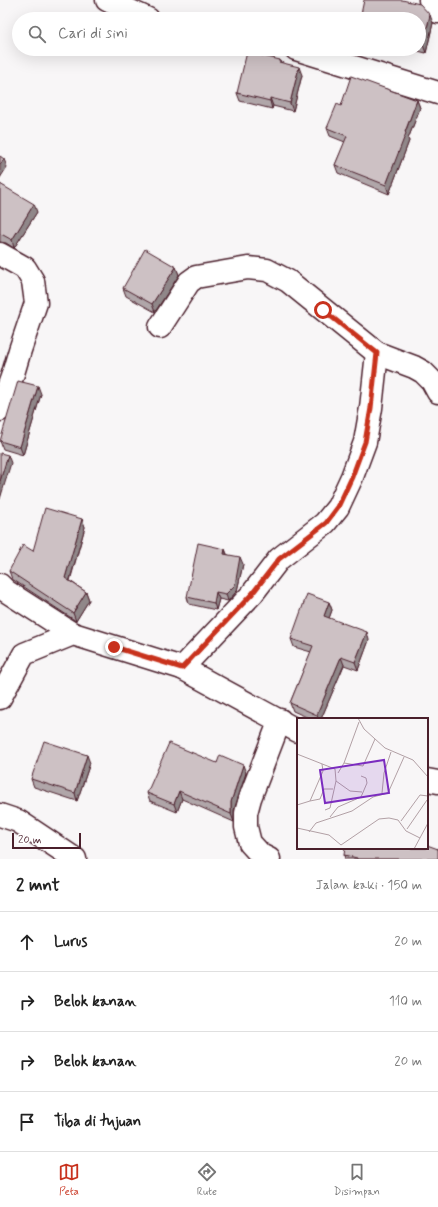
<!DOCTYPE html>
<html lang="id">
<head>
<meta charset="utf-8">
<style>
  :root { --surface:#fff; --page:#f6f6f6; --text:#222; --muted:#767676; --line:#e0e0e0; --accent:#c8321e }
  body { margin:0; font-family:Mynerve,sans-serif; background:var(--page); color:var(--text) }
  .scale { position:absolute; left:12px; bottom:10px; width:69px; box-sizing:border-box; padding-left:4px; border:2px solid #4a1f2b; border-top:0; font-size:11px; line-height:14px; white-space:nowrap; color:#4a1f2b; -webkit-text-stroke:3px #fff; paint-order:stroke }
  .stop { position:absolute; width:12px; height:12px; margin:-9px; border:3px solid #c8321e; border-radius:50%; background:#fff }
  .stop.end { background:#c8321e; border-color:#fff; box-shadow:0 1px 4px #0008 }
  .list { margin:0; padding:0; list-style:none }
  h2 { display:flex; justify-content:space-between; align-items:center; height:52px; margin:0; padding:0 16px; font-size:17px }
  h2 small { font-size:13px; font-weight:400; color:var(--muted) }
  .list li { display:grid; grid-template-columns:26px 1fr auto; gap:12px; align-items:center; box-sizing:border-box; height:60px; padding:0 16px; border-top:1px solid var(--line) }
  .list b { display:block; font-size:15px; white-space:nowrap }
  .list em { font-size:13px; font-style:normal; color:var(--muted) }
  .icon { flex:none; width:22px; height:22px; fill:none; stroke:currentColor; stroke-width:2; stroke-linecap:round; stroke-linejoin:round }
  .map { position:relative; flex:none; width:438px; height:859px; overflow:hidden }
  .search { position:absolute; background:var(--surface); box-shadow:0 4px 16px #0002; left:12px; right:12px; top:12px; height:44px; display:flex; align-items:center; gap:10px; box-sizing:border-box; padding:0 14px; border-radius:22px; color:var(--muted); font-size:15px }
  .sheet { height:292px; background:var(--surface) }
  nav { display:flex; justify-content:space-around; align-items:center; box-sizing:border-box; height:56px; border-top:1px solid var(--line); background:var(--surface); font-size:11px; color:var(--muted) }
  nav a { display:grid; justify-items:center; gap:2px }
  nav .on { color:var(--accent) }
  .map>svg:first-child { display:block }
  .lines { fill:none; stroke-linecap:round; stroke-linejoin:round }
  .minor-casing { stroke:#4a1f2b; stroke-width:25 }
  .minor { stroke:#fff; stroke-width:22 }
  .wall { fill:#b0a6a9; stroke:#4a1f2b }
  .shaded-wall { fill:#908789; stroke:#4a1f2b }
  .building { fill:#cdc1c4; stroke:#4a1f2b }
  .route { stroke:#c8321e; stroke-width:5 }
  .inset-road { fill:none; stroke:#b2a0a5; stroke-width:1 }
  .view { fill:#7b2cbf; fill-opacity:0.15; stroke:#7b2cbf; stroke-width:2 }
  .inset-edge { fill:none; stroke:#4a1f2b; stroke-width:2 }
</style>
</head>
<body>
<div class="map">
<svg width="438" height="859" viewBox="0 0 438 859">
  <rect width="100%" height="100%" fill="#f8f6f7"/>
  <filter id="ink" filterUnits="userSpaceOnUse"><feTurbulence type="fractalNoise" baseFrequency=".025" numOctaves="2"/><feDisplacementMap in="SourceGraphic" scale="8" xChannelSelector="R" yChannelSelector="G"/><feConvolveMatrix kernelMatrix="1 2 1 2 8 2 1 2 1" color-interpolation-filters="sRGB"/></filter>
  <g filter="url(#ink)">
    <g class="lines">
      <defs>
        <g id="minor">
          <path d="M107,0L148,19"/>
          <path d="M430,0L438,12"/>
          <path d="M296,49L438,93"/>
          <path d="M0,254L25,268L33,281L36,303L20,350L12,377L0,410"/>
          <path d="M160,327L189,282L196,277L248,268L267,270L288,281L377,353L414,367L423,372L432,381L438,392"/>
          <path d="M0,585L6,591L73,634"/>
          <path d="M182,668L298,731"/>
          <path d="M0,698L24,654L73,634L182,668L252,594L279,559L325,523L338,507L352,477L365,442L371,408L377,353"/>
          <path d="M427,780L438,782"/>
          <path d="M0,815L18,821L75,859"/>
          <path d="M269,859L261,855L250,843L246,827V813L250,798L280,720"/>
        </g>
      </defs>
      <use href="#minor" class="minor-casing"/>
      <use href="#minor" class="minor"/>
    </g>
    <g class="wall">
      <path d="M419,19L433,23L426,53L410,49H419Z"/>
      <path d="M280,60L281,62L302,75L293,111L273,106L272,109L240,101L237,93Z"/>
      <path d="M417,100L420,108L408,139L409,141L389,194L338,173L335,165L345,142L330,136L327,128L341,106Z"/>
      <path d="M0,184L37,212L14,248L6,243L0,242Z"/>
      <path d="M176,267L179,275L155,312L126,296L123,288Z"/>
      <path d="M41,394L23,455L3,449L0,441Z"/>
      <path d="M82,519L85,527L70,581L86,592L89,600L76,621L12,579L9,571L33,551Z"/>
      <path d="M225,549L227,554L243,564L237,591L228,601L219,599L216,610L189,604L187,597Z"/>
      <path d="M329,602L332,610L329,618L369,640L358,670L344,665L321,719H311L293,711L290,703L311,652L294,647L291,639Z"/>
      <path d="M90,763L77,801L34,787L31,779Z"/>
      <path d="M217,763L246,773L234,810V822L182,799L177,812L150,801L147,793Z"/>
      <path d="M344,855L438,859H345Z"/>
    </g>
    <g class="shaded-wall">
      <path d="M430,15L433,23L426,53L423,45Z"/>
      <path d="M299,67L302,75L293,111L290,103Z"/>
      <path d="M270,98L273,106L272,109L270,101Z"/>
      <path d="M417,100L420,108L408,139L409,141L389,194L386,185Z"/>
      <path d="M4,159L7,167L0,178V165Z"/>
      <path d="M34,204L37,212L14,248L12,240Z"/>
      <path d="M176,267L179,275L155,312L152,304Z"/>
      <path d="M38,386L41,394L23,455L20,447Z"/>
      <path d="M8,455L11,463L0,499V481Z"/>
      <path d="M82,519L85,527L68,586L65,578Z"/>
      <path d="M225,549L227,556L224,554Z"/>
      <path d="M240,557L243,564L237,591L228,601L226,594Z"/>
      <path d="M86,592L89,600L76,621L73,613Z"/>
      <path d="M216,592L219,599L216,610L214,603Z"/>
      <path d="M329,602L332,610L327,624L324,616Z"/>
      <path d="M367,632L369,640L358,670L355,662Z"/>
      <path d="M341,657L344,665L321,719H318L317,715Z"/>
      <path d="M87,755L90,763L77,801L75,793Z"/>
      <path d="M243,765L246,773L234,810V822L231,814V802Z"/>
      <path d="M179,791L182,799L177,812L174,804Z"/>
    </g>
    <g class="building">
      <path d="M364,0H402L420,4L430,15L423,45L419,44V19H360Z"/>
      <path d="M247,52L280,60L279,62L299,67L290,103L270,98V101L237,93Z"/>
      <path d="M351,76L417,100L405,132L406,133L386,185L335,165L347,136L327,128L337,104L341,106Z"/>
      <path d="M0,156L4,159L0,165Z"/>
      <path d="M0,184L34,204L12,240L3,235L0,234Z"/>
      <path d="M145,249L176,267L152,304L123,288Z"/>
      <path d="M18,381L38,386L20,447L0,441Z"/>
      <path d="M0,453L8,455L0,481Z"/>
      <path d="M45,508L82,519L65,578L86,592L73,613L9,571L23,545L33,551Z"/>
      <path d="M198,543L225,549L224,554L240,557L235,585L226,594L216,592L214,603L187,597Z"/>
      <path d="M307,594L329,602L324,616L367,632L355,662L341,657L317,715L290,703L313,646L291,639Z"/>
      <path d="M44,741L87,755L75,793L31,779Z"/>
      <path d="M169,743L217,763L220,755L243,765L231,802V814L179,791L174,804L147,793Z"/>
      <path d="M427,845L438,849V859H357V858L344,855L345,848H427Z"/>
    </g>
  </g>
  <g class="lines" filter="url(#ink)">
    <path class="route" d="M114,647L182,668L252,594L279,559L326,523L338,507L352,477L365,442L371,408L377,353L323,310"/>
  </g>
  <g transform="translate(297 718)">
    <rect width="131" height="131" fill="#f8f6f7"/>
    <path class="inset-road" d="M61,0L67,11L88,30L116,42L131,59M0,36L38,51L39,63L53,73L65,74M47,45L62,4M41,55L47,45L66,48L78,21M85,75L87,55L94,34M13,83L23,81L27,71H36M0,87L13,83L26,53L25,46M28,92L33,90L39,63M33,99L41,89L64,79L70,65L69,60L64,58M104,103L123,77L131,78M0,110L32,117L44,127L82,101L92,100L101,102L109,113L123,120M110,111L130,82M12,114L19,105L55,93L76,79L91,75L107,39M117,131L131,105"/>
    <path class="view" d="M87,42L92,75L28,85L23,52Z"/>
    <rect width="131" height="131" class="inset-edge"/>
  </g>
</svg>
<div class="scale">20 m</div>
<div class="stop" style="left:323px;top:310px"></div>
<div class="stop end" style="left:114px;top:647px"></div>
<div class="search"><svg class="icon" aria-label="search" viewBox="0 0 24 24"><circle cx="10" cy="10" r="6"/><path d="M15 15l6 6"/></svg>Cari di sini</div>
</div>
<section class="sheet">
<h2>2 mnt<small>Jalan kaki · 150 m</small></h2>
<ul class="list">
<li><svg class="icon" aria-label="ahead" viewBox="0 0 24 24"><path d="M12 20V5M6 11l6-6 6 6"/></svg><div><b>Lurus</b></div><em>20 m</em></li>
<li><svg class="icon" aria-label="right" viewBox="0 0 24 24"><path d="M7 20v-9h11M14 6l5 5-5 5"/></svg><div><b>Belok kanan</b></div><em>110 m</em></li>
<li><svg class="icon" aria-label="right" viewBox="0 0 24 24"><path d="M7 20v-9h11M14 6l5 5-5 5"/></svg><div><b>Belok kanan</b></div><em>20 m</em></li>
<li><svg class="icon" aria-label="arrive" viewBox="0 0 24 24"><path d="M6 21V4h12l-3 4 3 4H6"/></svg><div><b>Tiba di tujuan</b></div></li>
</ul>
</section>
<nav>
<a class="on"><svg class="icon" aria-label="map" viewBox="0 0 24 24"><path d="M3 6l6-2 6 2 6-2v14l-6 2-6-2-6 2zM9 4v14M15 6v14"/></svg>Peta</a>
<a><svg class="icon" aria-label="directions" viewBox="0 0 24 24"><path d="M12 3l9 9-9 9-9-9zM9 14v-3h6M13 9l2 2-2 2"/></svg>Rute</a>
<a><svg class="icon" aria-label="saved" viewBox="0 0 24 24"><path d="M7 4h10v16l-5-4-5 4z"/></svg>Disimpan</a>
</nav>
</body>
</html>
